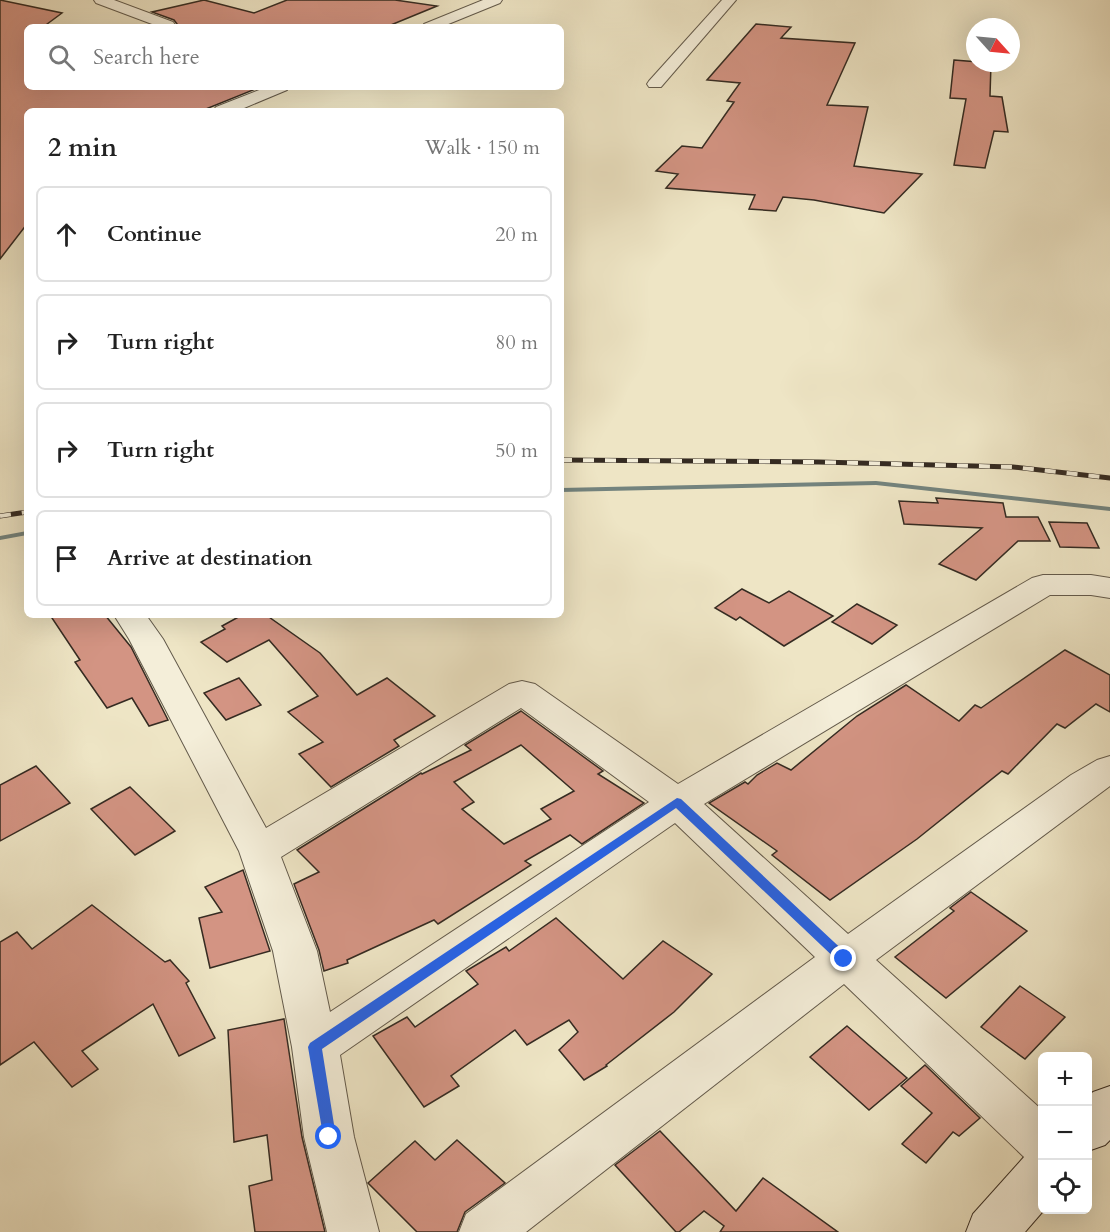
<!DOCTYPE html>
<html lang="en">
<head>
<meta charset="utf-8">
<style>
  :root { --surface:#fff; --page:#f6f6f6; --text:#222; --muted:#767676; --line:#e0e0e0 }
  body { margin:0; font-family:Cardo,serif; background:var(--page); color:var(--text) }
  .controls { position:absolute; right:18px; bottom:18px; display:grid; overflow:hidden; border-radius:9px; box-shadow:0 6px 24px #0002 }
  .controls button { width:54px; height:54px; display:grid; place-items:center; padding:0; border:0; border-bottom:2px solid var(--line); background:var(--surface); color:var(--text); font:30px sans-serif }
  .compass { position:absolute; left:966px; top:18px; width:54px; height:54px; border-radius:50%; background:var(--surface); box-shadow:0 6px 24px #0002; rotate:117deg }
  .stop { position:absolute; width:18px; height:18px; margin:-14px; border:4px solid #2563eb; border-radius:50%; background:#fff }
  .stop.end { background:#2563eb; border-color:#fff; box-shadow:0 2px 6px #0008 }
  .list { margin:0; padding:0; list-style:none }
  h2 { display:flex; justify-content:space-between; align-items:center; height:78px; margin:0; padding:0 24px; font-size:26px }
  h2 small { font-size:20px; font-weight:400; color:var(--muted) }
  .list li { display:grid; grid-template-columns:39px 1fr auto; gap:18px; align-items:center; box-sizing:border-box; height:96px; margin:0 12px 12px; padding:0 12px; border:2px solid var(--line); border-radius:9px }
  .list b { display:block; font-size:22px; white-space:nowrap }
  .list em { font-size:20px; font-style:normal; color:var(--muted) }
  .icon { flex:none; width:33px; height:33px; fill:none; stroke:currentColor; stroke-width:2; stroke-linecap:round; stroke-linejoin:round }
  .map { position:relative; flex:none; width:1110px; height:1232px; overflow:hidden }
  .search { position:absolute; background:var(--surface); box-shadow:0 6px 24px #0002; left:24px; top:24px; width:540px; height:66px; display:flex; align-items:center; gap:15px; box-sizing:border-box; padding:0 21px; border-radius:9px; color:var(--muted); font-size:22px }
  .panel { position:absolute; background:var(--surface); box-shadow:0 6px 24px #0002; left:24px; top:108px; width:540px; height:510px; border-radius:9px }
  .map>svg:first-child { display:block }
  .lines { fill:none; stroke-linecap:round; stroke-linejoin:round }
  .stream { fill:#73837e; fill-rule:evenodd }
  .building { fill:#d39483; stroke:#352b22; stroke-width:1.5; fill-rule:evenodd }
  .street-casing { stroke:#635a4b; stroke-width:2 }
  .secondary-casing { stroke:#352b22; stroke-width:2 }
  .street { fill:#f4eed9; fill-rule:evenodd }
  .secondary { fill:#f4eed9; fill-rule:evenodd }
  .rail-casing { stroke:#352b22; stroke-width:5 }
  .rail { stroke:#f4eed9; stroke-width:4; stroke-dasharray:11; stroke-linecap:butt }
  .route { fill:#2563eb }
</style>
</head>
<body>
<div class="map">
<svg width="1110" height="1232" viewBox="0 0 1110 1232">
  <rect width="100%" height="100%" fill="#eee5c5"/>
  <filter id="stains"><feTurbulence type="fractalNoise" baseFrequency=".00333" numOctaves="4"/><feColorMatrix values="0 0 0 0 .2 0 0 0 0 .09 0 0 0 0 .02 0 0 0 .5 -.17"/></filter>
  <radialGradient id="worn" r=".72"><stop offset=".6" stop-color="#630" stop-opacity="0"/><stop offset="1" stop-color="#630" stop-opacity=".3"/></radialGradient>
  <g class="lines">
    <g class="stream">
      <path d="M876,481L1110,507V511L876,485L561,492V488Z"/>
      <path d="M27,531V535L0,540V536Z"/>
    </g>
  </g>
  <g class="building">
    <path d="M0,0L62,13L43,27H27V87L258,88L201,111H27V224L0,259Z"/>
    <path d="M204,0L254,13L287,0H395L437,6L386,27H176L177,24L174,20L152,12Z"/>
    <path d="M756,24L791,27L781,38L855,43L827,105L868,107L854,166L922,174L884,213L814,200L783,197L776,211L749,209L755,195L666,188L678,174L656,171L682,146L702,148L734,102L727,101L740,83L707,80Z"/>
    <path d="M954,60L991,63L990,96L1002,97L1008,132L994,131L985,168L954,165L966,99L950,98Z"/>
    <path d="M936,498L1003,503L1006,517H1038L1050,541H1018L976,580L939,564L982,528L904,524L899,501L938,503Z"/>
    <path d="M1049,522L1087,523L1099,548L1060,547Z"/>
    <path d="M742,589L769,603L789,591L833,616L784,646L740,617L736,620L715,608Z"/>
    <path d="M857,604L897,625L872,644L832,622Z"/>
    <path d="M50,615H105L131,647L168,720L149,726L132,698L107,708L75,662L80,660Z"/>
    <path d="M242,615H266L320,653L357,695L387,678L435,716L394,740L399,746L331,787L299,754L323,742L288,712L318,696L269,640L227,662L201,642L225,629L222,626Z"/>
    <path d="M1065,650L1110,675V712L1096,704L1065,728L1057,724L1008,774L1002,771L917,839L830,900L772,855L777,851L709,803L745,782L748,784L757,775L777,763L791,770L857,716L906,685L959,721L975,705L981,708Z"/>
    <path d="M239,678L261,705L226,720L204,693Z"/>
    <path d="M521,711L603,771L598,774L644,803L582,844L570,835L525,861L531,865L438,924L434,920L347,960L348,963L324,971L319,950L294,884L319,872L297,850L421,773L422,774L471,750L465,745ZM521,745L574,791L541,809L551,819L504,844L462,809L474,802L454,782Z"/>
    <path d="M36,766L70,803L0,841V785Z"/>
    <path d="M130,787L175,831L135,855L91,809Z"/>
    <path d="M243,870L270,951L210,968L199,918L222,912L205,887Z"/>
    <path d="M971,892L1027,931L946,998L895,957L954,911L950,908Z"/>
    <path d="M92,905L165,962L170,960L189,981L186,983L215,1038L179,1056L153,1004L82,1051L98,1069L72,1087L34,1042L0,1065V942L17,932L32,949Z"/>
    <path d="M556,918L623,979L663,941L712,974L674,1012L606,1065L607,1066L584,1080L559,1050L578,1032L569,1020L527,1045L515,1030L451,1076L459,1086L424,1107L373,1036L407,1017L415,1027L478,984L466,971L506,947L509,951Z"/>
    <path d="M1020,986L1065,1017L1025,1059L981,1027Z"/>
    <path d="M284,1019L302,1137L325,1232H255L249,1186L272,1180L267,1135L234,1142L228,1030Z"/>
    <path d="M847,1026L907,1078L869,1110L810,1057Z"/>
    <path d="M925,1065L980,1118L959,1136L953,1132L926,1163L902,1144L932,1113L901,1086Z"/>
    <path d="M660,1131L736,1211L763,1178L838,1232H720L724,1226L704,1211L679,1232H676L615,1165Z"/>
    <path d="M457,1140L505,1183L465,1212L457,1232H417L368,1183L415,1141L435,1160Z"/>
  </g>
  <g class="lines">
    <defs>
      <g id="street">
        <path d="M94,0H114L173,22L175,25L160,27L96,3Z"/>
        <path d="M483,0H502L500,3L441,27H422L424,24Z"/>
        <path d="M722,0H736L661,87H649L647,84L649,81Z"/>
        <path d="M267,87H289L287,90L237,111H213L216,107Z"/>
        <path d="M1043,575H1091L1110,578V598L1091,595H1050L704,804L848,934L1071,775L1097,760L1110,756V786L876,960L1042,1110V1163L1024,1157L844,984L526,1232H459L466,1214L815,957L675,823L340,1055L354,1137L379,1232H327L304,1137L292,1047L273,951L239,851L129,639L114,615H146L163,639L266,828L509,684L522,681L535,684L678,784L1032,578ZM521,708L649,802L330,1012L317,951L281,857Z"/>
      </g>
      <g id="secondary">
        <path d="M1110,1086V1140L1105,1145L1088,1151V1097L1093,1092Z"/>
        <path d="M1042,1151L1044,1210L1025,1232H966L973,1214L1024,1157Z"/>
      </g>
    </defs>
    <use href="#street" class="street-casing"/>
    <use href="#secondary" class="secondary-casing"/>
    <use href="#street" class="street"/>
    <use href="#secondary" class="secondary"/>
    <defs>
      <g id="rail">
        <path d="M561,460L819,462L1013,467L1110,478"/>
        <path d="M0,516L27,512"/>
      </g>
    </defs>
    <use href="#rail" class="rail-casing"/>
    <use href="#rail" class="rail"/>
  </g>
  <path class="route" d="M677,798L681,799L849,956L851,959L849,963H840L676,808L322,1049L336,1137L334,1141L329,1143L324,1141L308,1047L310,1043Z"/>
  <rect width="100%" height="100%" filter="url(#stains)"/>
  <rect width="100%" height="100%" fill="url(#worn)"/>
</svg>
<div class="controls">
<button>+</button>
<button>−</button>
<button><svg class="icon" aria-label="locate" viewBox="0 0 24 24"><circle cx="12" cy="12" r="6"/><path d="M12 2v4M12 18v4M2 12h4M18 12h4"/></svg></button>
</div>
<svg class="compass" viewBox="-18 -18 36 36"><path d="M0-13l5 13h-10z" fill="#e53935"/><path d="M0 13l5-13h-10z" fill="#767676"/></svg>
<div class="stop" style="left:329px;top:1137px"></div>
<div class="stop end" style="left:844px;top:959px"></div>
<div class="search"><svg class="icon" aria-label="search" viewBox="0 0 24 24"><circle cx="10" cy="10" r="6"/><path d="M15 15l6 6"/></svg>Search here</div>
<section class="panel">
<h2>2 min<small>Walk · 150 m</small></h2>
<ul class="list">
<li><svg class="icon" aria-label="ahead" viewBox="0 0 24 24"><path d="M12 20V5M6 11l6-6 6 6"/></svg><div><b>Continue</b></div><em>20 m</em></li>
<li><svg class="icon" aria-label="right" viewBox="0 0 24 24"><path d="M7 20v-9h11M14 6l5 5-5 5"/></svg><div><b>Turn right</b></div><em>80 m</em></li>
<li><svg class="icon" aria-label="right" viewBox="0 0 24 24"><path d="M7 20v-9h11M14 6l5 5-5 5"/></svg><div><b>Turn right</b></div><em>50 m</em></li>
<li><svg class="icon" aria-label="arrive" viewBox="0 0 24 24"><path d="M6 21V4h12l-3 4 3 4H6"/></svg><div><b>Arrive at destination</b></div></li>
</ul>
</section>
</div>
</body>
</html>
